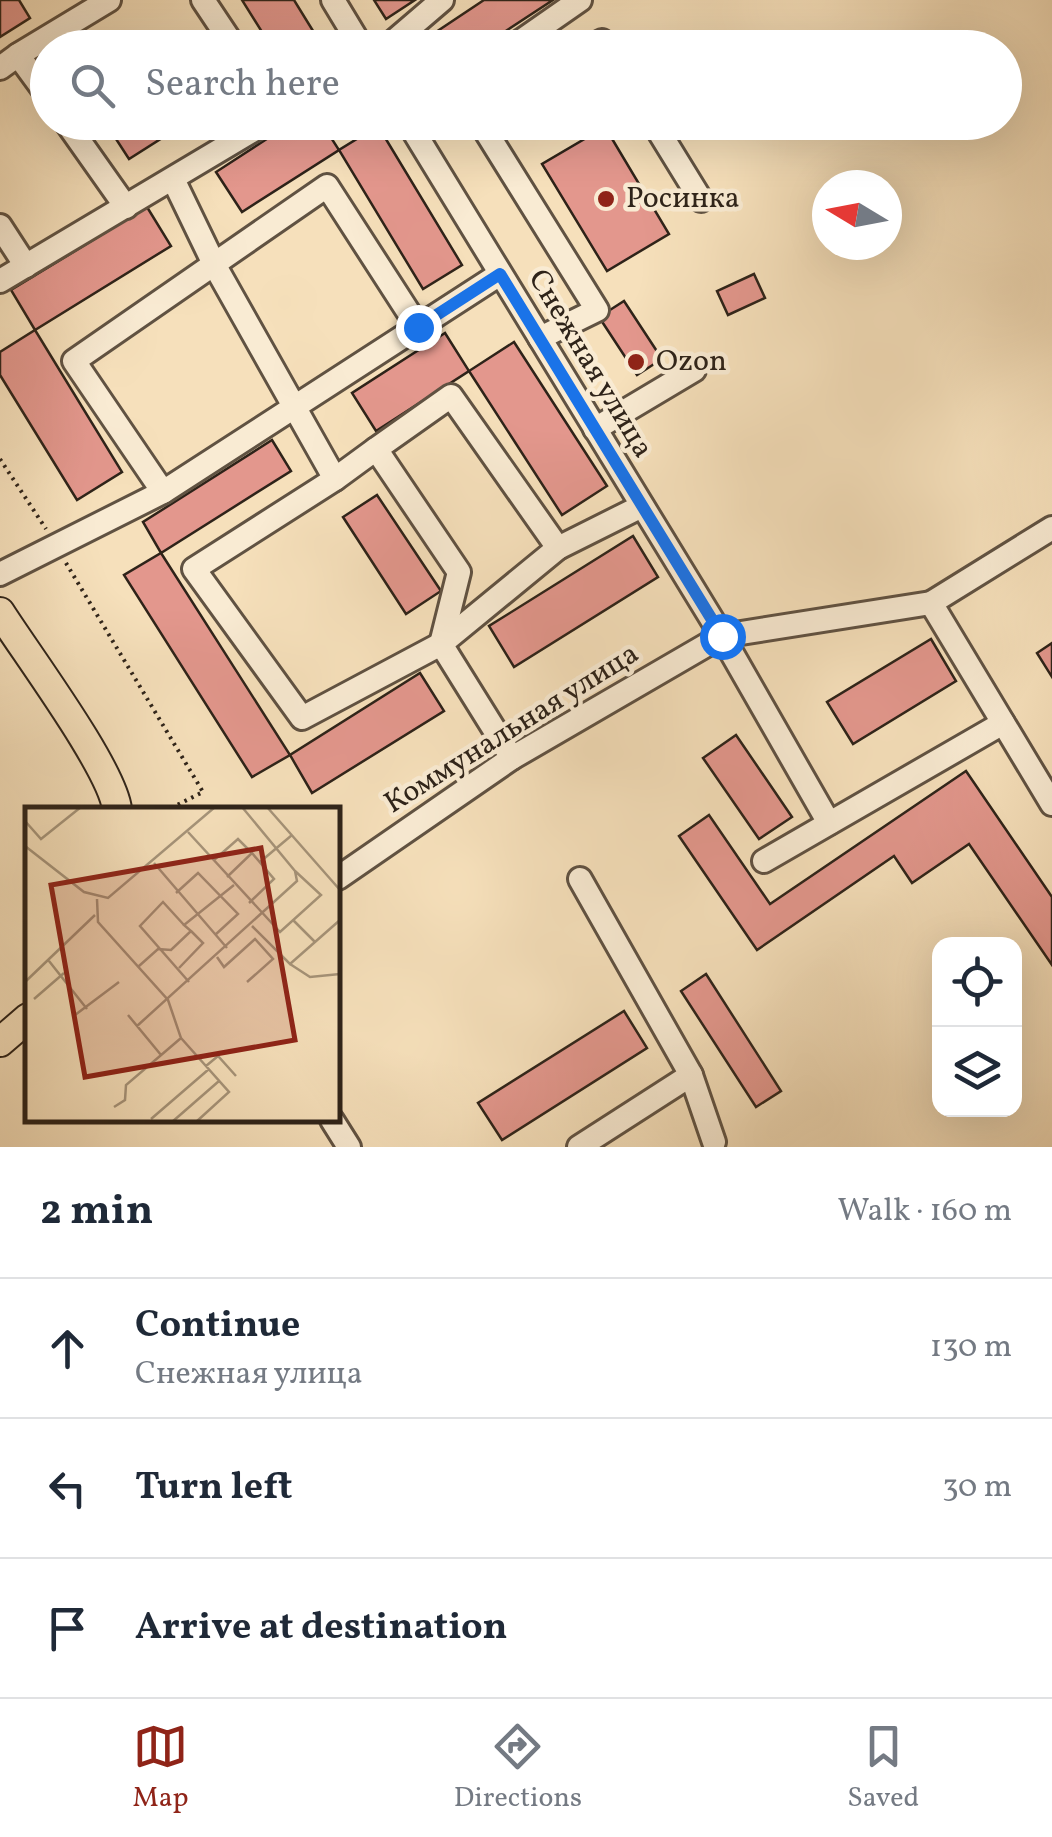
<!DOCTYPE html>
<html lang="en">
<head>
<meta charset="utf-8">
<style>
  :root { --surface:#fff; --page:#f2f2f3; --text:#1f2937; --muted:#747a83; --line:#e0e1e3; --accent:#8f2418 }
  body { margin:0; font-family:Vollkorn,serif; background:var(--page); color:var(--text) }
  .controls { position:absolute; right:30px; bottom:30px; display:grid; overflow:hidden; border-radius:20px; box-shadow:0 10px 40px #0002 }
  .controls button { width:90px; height:90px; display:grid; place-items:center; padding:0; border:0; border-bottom:2px solid var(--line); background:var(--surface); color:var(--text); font:50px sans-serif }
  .compass { position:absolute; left:812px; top:170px; width:90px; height:90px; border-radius:50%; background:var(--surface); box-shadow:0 10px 40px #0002; rotate:280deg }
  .stop { position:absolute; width:30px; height:30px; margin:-22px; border:8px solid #1a73e8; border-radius:50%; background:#fff }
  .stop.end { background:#1a73e8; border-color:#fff; box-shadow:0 2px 10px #0008 }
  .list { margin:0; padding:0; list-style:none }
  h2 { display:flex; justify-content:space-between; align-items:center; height:130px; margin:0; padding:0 40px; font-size:42px }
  h2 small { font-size:32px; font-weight:400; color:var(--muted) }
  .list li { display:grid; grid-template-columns:65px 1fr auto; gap:30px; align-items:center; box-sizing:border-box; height:140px; padding:0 40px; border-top:2px solid var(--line) }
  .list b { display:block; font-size:38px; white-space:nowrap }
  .list p { margin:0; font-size:32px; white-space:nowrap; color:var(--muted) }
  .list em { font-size:32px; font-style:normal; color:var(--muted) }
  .icon { flex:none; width:55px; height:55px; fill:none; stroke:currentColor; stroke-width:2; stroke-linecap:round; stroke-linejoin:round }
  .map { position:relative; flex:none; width:1052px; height:1147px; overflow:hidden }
  .search { position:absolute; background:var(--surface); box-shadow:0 10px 40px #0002; left:30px; right:30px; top:30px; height:110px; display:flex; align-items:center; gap:25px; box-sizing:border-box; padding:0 35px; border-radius:55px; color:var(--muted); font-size:38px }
  .sheet { height:550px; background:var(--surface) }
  nav { display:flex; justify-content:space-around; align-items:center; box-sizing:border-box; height:140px; border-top:2px solid var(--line); background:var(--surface); font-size:28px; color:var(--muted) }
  nav a { display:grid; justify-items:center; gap:5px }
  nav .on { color:var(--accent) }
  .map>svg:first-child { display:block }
  .building { fill:#e3978d; stroke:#2e2319; stroke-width:2.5 }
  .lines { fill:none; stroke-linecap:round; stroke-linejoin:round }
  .minor-casing { stroke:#605242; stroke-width:28 }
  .major-casing { stroke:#2e2319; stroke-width:32 }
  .path { stroke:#2e2319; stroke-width:4; stroke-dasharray:2.5 5; stroke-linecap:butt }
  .minor { stroke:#f9ebd3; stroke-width:22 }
  .major { stroke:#f6e0bb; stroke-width:28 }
  .route { stroke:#1a73e8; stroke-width:12 }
  .poi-dot { fill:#8f2418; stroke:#f9ebd3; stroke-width:4 }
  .labels { text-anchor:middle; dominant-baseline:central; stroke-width:9; stroke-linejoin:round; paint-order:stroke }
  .poi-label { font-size:30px; fill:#2e2319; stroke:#f9ebd3; text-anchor:start }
  .street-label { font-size:30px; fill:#2e2319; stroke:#f9ebd3 }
  .inset-road { fill:none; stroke:#a6947a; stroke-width:2.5 }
  .view { fill:#8f2418; fill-opacity:0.15; stroke:#8f2418; stroke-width:5 }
  .inset-edge { fill:none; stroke:#2e2319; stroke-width:5 }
</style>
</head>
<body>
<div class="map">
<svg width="1052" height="1147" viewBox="0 0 1052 1147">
  <rect width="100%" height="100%" fill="#f6e0bb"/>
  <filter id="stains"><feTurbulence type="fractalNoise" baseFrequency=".002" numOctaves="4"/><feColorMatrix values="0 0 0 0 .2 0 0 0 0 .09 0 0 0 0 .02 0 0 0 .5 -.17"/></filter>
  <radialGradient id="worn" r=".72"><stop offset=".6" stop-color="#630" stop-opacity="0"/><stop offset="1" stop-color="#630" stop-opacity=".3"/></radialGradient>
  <g class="building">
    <path d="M0,0H19L30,18L0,37Z"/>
    <path d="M242,0H294L318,39L305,48H272Z"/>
    <path d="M374,0H415L386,19Z"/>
    <path d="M484,0H553L480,48H412Z"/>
    <path d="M105,122H152L162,138L129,159Z"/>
    <path d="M293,122H321L339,150L242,212L216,172Z"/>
    <path d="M378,126L462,265L423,289L339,150Z"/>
    <path d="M605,127L669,234L607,271L542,164Z"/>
    <path d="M147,207L171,246L35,330L11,290Z"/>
    <path d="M754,274L765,298L728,315L717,291Z"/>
    <path d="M624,301L662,359L637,375L599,317Z"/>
    <path d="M35,330L122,472L77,500L0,375V352Z"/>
    <path d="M445,333L469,371L376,431L352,393Z"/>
    <path d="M514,342L607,486L562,515L469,371Z"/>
    <path d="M272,440L291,471L161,553L143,522Z"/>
    <path d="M377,495L441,591L406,614L343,517Z"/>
    <path d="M633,536L658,577L514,667L489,626Z"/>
    <path d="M161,553L290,755L252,777L124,575Z"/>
    <path d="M931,639L956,681L853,744L827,702Z"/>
    <path d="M1052,643V677L1037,653Z"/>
    <path d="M420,673L444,711L312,793L290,755Z"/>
    <path d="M736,735L792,817L759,839L703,758Z"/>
    <path d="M966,771L1052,897V965L969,844L912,883L894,856L757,950L679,836L709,815L770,904Z"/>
    <path d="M706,974L781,1091L756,1107L681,991Z"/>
    <path d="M624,1011L647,1048L502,1140L478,1103Z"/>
  </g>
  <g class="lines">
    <defs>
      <g id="minor">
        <path d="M203,0L235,48"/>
        <path d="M333,0L362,48"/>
        <path d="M386,48L442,0"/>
        <path d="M511,48L580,0"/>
        <path d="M592,48L602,41L606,48"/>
        <path d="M18,55L109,0"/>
        <path d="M0,68L18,55L48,96"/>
        <path d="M66,122L126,207"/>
        <path d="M408,122L722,636L829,823"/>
        <path d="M480,122L597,310L540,338"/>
        <path d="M653,122L701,200"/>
        <path d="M173,179L215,266L335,479L376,449L459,572L441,644L512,758"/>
        <path d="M0,226L26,266"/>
        <path d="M0,281L267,122"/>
        <path d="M595,429L694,370"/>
        <path d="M376,449L451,396L558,548"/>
        <path d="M335,479L194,569L302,718L441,644L558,548L642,506"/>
        <path d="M163,492L74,361L327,186L418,327"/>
        <path d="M0,574L163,492L500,274"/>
        <path d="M931,603L1052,528"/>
        <path d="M764,861L1003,723"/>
        <path d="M338,878L512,758L722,636L931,603L1052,804"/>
        <path d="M580,879L691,1075L714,1142"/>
        <path d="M332,1120L349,1147"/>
        <path d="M579,1147L691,1075"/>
      </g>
      <g id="major">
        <path d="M0,612C26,653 112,768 117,809"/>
        <path d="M0,1042L28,1018"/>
      </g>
    </defs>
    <use href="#minor" class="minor-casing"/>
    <use href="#major" class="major-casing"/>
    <g class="path">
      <path d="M0,459L46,529"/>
      <path d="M66,563L203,792L169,809"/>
    </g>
    <use href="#minor" class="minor"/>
    <use href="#major" class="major"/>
  </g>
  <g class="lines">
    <path class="route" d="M418,327L500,274L722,636"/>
  </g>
  <g class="poi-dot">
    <circle cx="606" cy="199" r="10"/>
    <circle cx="636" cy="362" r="10"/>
  </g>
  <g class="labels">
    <g class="poi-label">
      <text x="626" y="199">Росинка</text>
      <text x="656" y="362">Ozon</text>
    </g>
    <g class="street-label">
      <text transform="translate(590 364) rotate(59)">Снежная улица</text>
      <text transform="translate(512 729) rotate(-32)">Коммунальная улица</text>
    </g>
  </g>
  <g transform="translate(25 807)">
    <rect width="315" height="315" fill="#f6e0bb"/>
    <path class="inset-road" d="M242,0L315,83M0,14L16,32L56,0M163,25L255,125L296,88L270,64M0,39L59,85L83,91L190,0M189,53L213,32L227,46L202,70M235,55L267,28M129,56L202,141M151,86L173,66L213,107L190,128M72,92L73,115L143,193L156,231L101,278L100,293L89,300M224,96L249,72L227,46M268,113L290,135M159,118L138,95L115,119L164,175M227,119L265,157L315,113M192,150L199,160L230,132L248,152L222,175M24,154L62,202M265,157L285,170L315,167M114,159L133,142L146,143L166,124L159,118L209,78M154,161L178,136L166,124M0,175L70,108M9,192L39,166M50,208L94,175M103,208L136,248M112,219L272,74L270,64L217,0M156,231L204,285L171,315M181,259L193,249L211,269M126,312L184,262M147,315L194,274"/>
    <path class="view" d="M236,41L270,233L60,270L26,78Z"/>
    <rect width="315" height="315" class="inset-edge"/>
  </g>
  <rect width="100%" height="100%" filter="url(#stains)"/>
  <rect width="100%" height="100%" fill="url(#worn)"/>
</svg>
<div class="controls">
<button><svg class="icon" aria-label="locate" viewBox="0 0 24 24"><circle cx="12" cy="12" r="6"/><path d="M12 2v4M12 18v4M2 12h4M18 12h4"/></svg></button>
<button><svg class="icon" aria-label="layers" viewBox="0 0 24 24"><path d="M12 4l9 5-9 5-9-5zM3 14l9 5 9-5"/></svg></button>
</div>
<svg class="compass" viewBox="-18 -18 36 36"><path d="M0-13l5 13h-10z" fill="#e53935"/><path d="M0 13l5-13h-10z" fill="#747a83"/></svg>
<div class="stop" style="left:722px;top:636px"></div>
<div class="stop end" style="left:418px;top:327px"></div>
<div class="search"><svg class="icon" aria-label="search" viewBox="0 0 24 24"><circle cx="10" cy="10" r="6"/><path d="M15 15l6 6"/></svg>Search here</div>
</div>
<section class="sheet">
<h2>2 min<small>Walk · 160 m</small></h2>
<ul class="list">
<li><svg class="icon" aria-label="ahead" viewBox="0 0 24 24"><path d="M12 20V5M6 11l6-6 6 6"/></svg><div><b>Continue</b><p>Снежная улица</p></div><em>130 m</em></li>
<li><svg class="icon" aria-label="left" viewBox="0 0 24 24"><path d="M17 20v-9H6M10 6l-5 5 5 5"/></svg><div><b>Turn left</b></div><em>30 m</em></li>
<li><svg class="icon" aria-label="arrive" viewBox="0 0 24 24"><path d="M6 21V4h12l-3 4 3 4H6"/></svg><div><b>Arrive at destination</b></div></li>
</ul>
</section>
<nav>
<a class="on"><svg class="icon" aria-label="map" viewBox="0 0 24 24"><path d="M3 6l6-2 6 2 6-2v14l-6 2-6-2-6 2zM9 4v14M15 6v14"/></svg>Map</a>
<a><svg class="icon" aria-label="directions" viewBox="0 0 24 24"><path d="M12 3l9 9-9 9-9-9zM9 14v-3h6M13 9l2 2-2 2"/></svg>Directions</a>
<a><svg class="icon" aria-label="saved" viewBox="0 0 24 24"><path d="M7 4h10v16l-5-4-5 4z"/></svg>Saved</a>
</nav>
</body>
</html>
